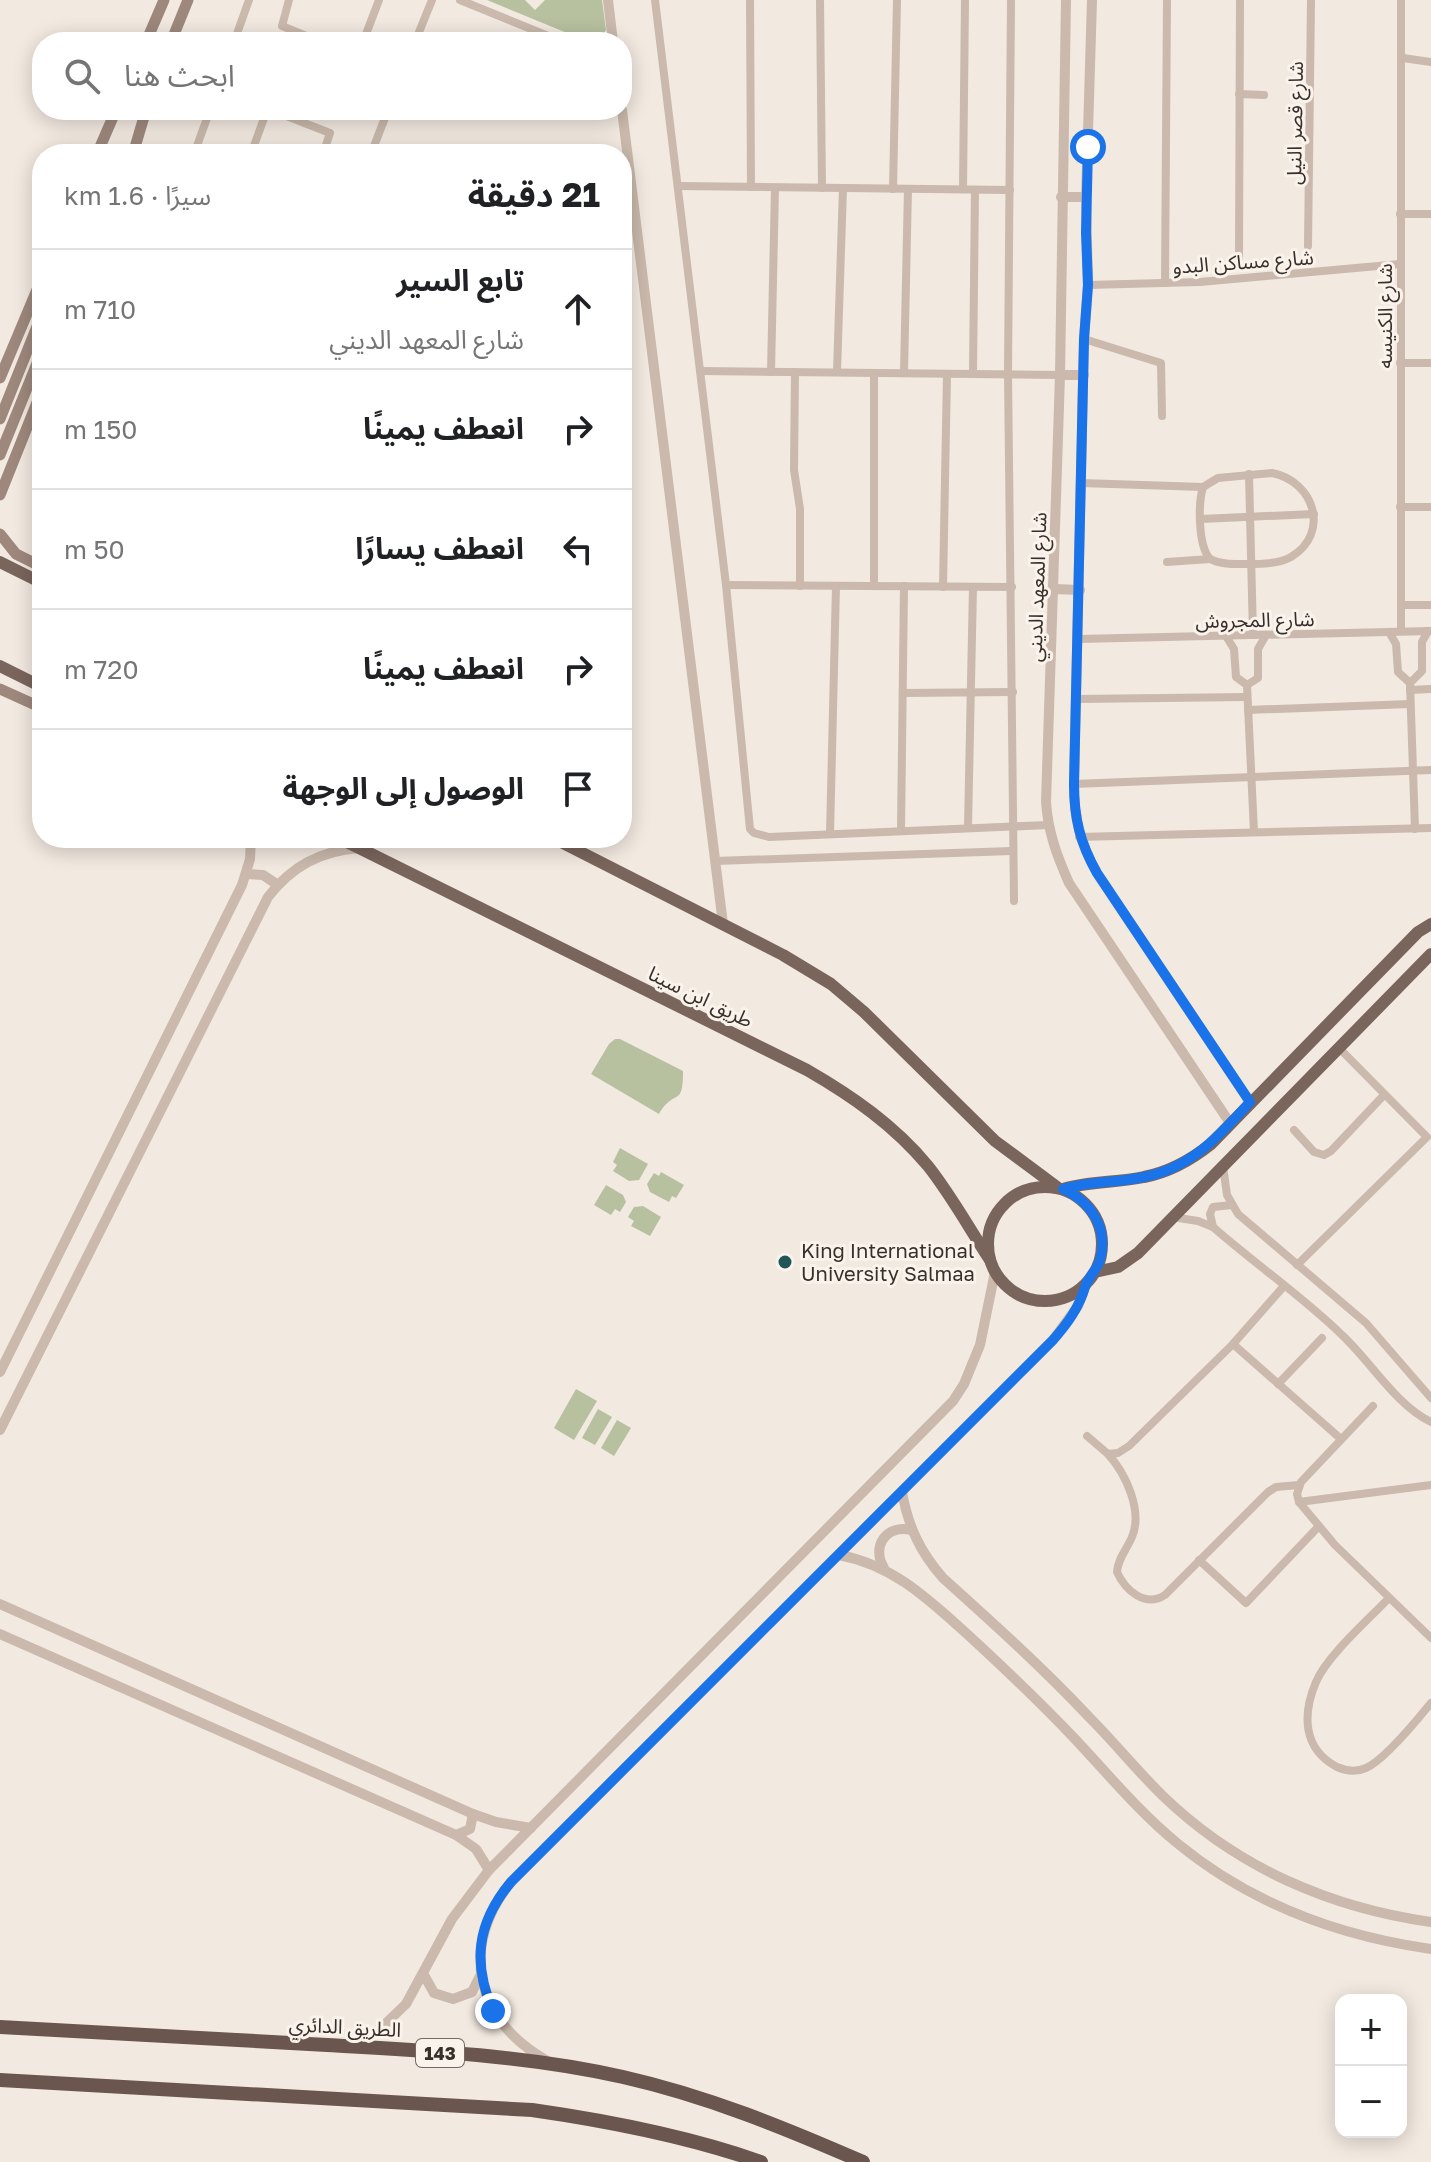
<!DOCTYPE html>
<html lang="ar">
<head>
<meta charset="utf-8">
<style>
  :root { --surface:#fff; --page:#f6f6f6; --text:#202124; --muted:#757577; --line:#e0e0e0 }
  body { margin:0; font-family:"Golos Text","Noto Sans Arabic",sans-serif; background:var(--page); color:var(--text); direction:rtl }
  .controls { position:absolute; right:24px; bottom:24px; display:grid; overflow:hidden; border-radius:16px; box-shadow:0 4px 20px #0003 }
  .controls button { width:72px; height:72px; display:grid; place-items:center; padding:0; border:0; border-bottom:2px solid var(--line); background:var(--surface); color:var(--text); font:40px sans-serif }
  .stop { position:absolute; width:24px; height:24px; margin:-18px; border:6px solid #1a73e8; border-radius:50%; background:#fff }
  .stop.end { background:#1a73e8; border-color:#fff; box-shadow:0 2px 8px #0008 }
  .list { margin:0; padding:0; list-style:none }
  h2 { display:flex; justify-content:space-between; align-items:center; height:104px; margin:0; padding:0 32px; font-size:34px }
  h2 small { font-size:26px; font-weight:400; color:var(--muted) }
  .list li { display:grid; grid-template-columns:52px 1fr auto; gap:24px; align-items:center; box-sizing:border-box; height:120px; padding:0 32px; border-top:2px solid var(--line) }
  .list b { display:block; font-size:30px; white-space:nowrap }
  .list p { margin:0; font-size:26px; white-space:nowrap; color:var(--muted) }
  .list em { font-size:26px; font-style:normal; color:var(--muted) }
  .icon { flex:none; width:44px; height:44px; fill:none; stroke:currentColor; stroke-width:2; stroke-linecap:round; stroke-linejoin:round }
  .map { position:relative; flex:none; width:1431px; height:2162px; overflow:hidden; direction:ltr }
  .search { position:absolute; background:var(--surface); box-shadow:0 4px 20px #0003; left:32px; top:32px; width:600px; height:88px; display:flex; align-items:center; gap:20px; box-sizing:border-box; padding:0 28px; border-radius:32px; color:var(--muted); font-size:30px }
  .panel { position:absolute; background:var(--surface); box-shadow:0 4px 20px #0003; left:32px; top:144px; width:600px; height:704px; border-radius:32px; direction:rtl }
  .map>svg:first-child { display:block }
  .green { fill:#b7c1a0 }
  .lines { fill:none; stroke-linecap:round; stroke-linejoin:round }
  .minor { stroke:#cab9ac; stroke-width:8 }
  .tertiary { stroke:#cab9ac; stroke-width:10 }
  .secondary { stroke:#9e887d; stroke-width:11 }
  .primary { stroke:#7a655c; stroke-width:12 }
  .trunk { stroke:#6a564f; stroke-width:14 }
  .route { stroke:#1a73e8; stroke-width:10 }
  .poi-dot { fill:#215658; stroke:#faf3ec; stroke-width:3 }
  .labels { text-anchor:middle; dominant-baseline:central; stroke-width:6; stroke-linejoin:round; paint-order:stroke }
  .shield { fill:#faf3ec; stroke:#726964; stroke-width:2 }
  .shield-label { font-size:18px; font-weight:bold; fill:#382e2a }
  .street-label { font-size:20px; fill:#382e2a; stroke:#faf3ec }
  .poi-label { font-size:20px; fill:#382e2a; stroke:#faf3ec; text-anchor:start }
</style>
</head>
<body>
<div class="map">
<svg width="1431" height="2162" viewBox="0 0 1431 2162">
  <rect width="100%" height="100%" fill="#f2e9e0"/>
  <g class="green">
    <path d="M487,0H525L535,10L545,0H602L606,30L598,42H589Z"/>
    <path d="M615,1039H620L683,1071C683,1109 675,1087 659,1114L591,1074L609,1044Z"/>
    <path d="M620,1148L648,1164L639,1180L629,1181L613,1171L617,1165L613,1162Z"/>
    <path d="M661,1172L684,1185L676,1198L672,1196L669,1202L650,1192L647,1184L654,1173L659,1176Z"/>
    <path d="M606,1185L623,1195L626,1202L620,1212L615,1209L611,1215L594,1205Z"/>
    <path d="M643,1206L661,1217L650,1236L631,1226L634,1221L628,1217L634,1207Z"/>
    <path d="M576,1389L597,1401L574,1440L554,1428Z"/>
    <path d="M598,1409L612,1417L595,1445L582,1438Z"/>
    <path d="M617,1420L631,1428L614,1456L601,1448Z"/>
  </g>
  <g class="lines">
    <g class="minor">
      <path d="M289,0L282,26L321,42"/>
      <path d="M460,0L563,42"/>
      <path d="M655,0L726,585L750,829L754,833L769,837L1048,825"/>
      <path d="M750,0L751,187"/>
      <path d="M820,0L822,188"/>
      <path d="M1011,0L1008,374L1014,901"/>
      <path d="M234,42L249,0"/>
      <path d="M363,42L379,0"/>
      <path d="M415,42L432,0"/>
      <path d="M1403,58L1431,62"/>
      <path d="M1239,94L1264,95"/>
      <path d="M271,110L330,133L323,154"/>
      <path d="M194,154L210,110"/>
      <path d="M251,154L267,110"/>
      <path d="M371,154L388,110"/>
      <path d="M678,186L1010,190"/>
      <path d="M893,189L897,0"/>
      <path d="M963,189L965,0"/>
      <path d="M1400,214H1431"/>
      <path d="M622,216L636,222"/>
      <path d="M1308,246L1311,0"/>
      <path d="M1239,258L1240,0"/>
      <path d="M1165,283L1167,0"/>
      <path d="M1088,285L1200,282L1400,264"/>
      <path d="M1084,339L1161,363L1162,416"/>
      <path d="M1400,363H1431"/>
      <path d="M700,371L1060,375"/>
      <path d="M771,372L775,188"/>
      <path d="M795,372L794,470L800,509V586"/>
      <path d="M837,372L843,188"/>
      <path d="M874,373V586"/>
      <path d="M904,373L908,189"/>
      <path d="M973,374L975,190"/>
      <path d="M1272,473C1314,481 1331,533 1291,557C1278,564 1262,564 1247,564C1235,564 1222,565 1210,559C1198,546 1198,504 1203,487L1218,478Z"/>
      <path d="M1249,474L1253,635"/>
      <path d="M1081,483L1203,487"/>
      <path d="M1400,507H1431"/>
      <path d="M1201,519L1314,514"/>
      <path d="M1167,562L1210,559"/>
      <path d="M726,585L1012,587"/>
      <path d="M943,587L947,374"/>
      <path d="M1401,605H1431"/>
      <path d="M1401,631V0"/>
      <path d="M1389,632L1396,644L1398,672L1410,683L1415,829"/>
      <path d="M1226,636L1234,649L1236,677L1247,685"/>
      <path d="M1079,639L1431,631"/>
      <path d="M1410,683L1422,671V642L1428,631"/>
      <path d="M1247,685L1254,832"/>
      <path d="M1247,685L1258,678V649L1266,635"/>
      <path d="M1410,690L1431,689"/>
      <path d="M903,693L1013,692"/>
      <path d="M1077,699L1247,697"/>
      <path d="M1248,710L1410,704"/>
      <path d="M1074,784L1431,770"/>
      <path d="M968,827L973,587"/>
      <path d="M901,830L904,586"/>
      <path d="M830,834L836,586"/>
      <path d="M1079,837L1431,828"/>
      <path d="M715,861L1012,851"/>
      <path d="M1294,1130L1314,1152L1324,1155L1331,1151L1384,1095"/>
      <path d="M1223,1166L1227,1195L1238,1214L1366,1323L1431,1398"/>
      <path d="M1172,1217L1198,1221L1213,1227C1255,1264 1302,1296 1342,1335C1371,1362 1396,1405 1431,1422"/>
      <path d="M1213,1227L1210,1214L1213,1207L1232,1205"/>
      <path d="M1297,1265L1427,1137L1339,1048"/>
      <path d="M1233,1344L1341,1439"/>
      <path d="M1278,1384L1322,1338"/>
      <path d="M1373,1406L1301,1482L1297,1494L1299,1502L1335,1545L1431,1638"/>
      <path d="M1087,1436L1108,1454L1118,1453L1129,1446L1233,1344L1284,1286"/>
      <path d="M1108,1454C1126,1474 1143,1511 1132,1537C1127,1549 1118,1558 1117,1572C1125,1590 1145,1608 1165,1595L1268,1492L1276,1487L1299,1485"/>
      <path d="M1299,1502L1431,1485"/>
      <path d="M1199,1560L1246,1603L1319,1526"/>
      <path d="M1388,1599C1368,1620 1327,1656 1316,1682C1302,1715 1303,1749 1337,1767C1346,1771 1357,1772 1366,1768C1385,1760 1418,1719 1431,1703"/>
    </g>
    <g class="tertiary">
      <path d="M608,0L613,42"/>
      <path d="M1066,0L1060,375L1046,802C1048,832 1057,856 1069,883L1230,1123"/>
      <path d="M1092,0L1086,197L1088,285L1084,339L1074,784C1074,818 1080,843 1097,873L1250,1102"/>
      <path d="M622,110L723,924"/>
      <path d="M1061,197H1086"/>
      <path d="M1060,375H1084"/>
      <path d="M1054,589L1080,590"/>
      <path d="M246,874L263,875L278,885"/>
      <path d="M0,1372L242,885L250,859L251,838"/>
      <path d="M0,1430L268,897C292,866 320,851 359,848"/>
      <path d="M902,1492C908,1526 920,1552 943,1578C993,1623 1043,1668 1089,1717C1115,1743 1138,1772 1164,1797C1238,1868 1331,1908 1431,1922"/>
      <path d="M839,1555C893,1565 927,1598 966,1633C1003,1667 1040,1702 1075,1739C1108,1774 1139,1812 1177,1843C1250,1903 1338,1936 1431,1949"/>
      <path d="M884,1568C871,1547 886,1524 911,1530"/>
      <path d="M0,1604L473,1814L496,1822L531,1828"/>
      <path d="M0,1634L456,1835L476,1849L489,1870"/>
      <path d="M456,1835L470,1829L473,1814"/>
      <path d="M424,1975L434,1993L453,1999L472,1992L481,1974"/>
      <path d="M350,2046L381,2028L406,2004L452,1919L489,1870L953,1401L964,1384L980,1345L995,1272"/>
      <path d="M546,2060C475,2020 459,1947 511,1882L1053,1340L1078,1306L1086,1285"/>
    </g>
    <g class="secondary">
      <path d="M146,42L164,0"/>
      <path d="M171,42L188,0"/>
      <path d="M97,154L116,110"/>
      <path d="M133,154L146,110"/>
      <path d="M0,378L42,278"/>
      <path d="M0,419L42,314"/>
      <path d="M0,455L42,351"/>
      <path d="M0,495L42,390"/>
      <path d="M0,534L16,554L42,567"/>
      <path d="M0,689L42,708"/>
    </g>
    <g class="primary">
      <path d="M0,562L42,583"/>
      <path d="M0,666L42,687"/>
      <path d="M339,838L807,1070C852,1096 894,1125 928,1166C951,1195 969,1228 990,1260"/>
      <path d="M553,838L783,955L831,984L864,1012L995,1141L1057,1187"/>
      <circle cx="1045" cy="1244" r="57"/>
      <path d="M1063,1189C1090,1181 1117,1183 1144,1177C1170,1172 1191,1160 1211,1144L1418,932L1431,924"/>
      <path d="M1095,1272L1118,1267L1138,1253L1431,954"/>
    </g>
    <g class="trunk">
      <path d="M0,2027C109,2033 218,2039 327,2045C426,2051 527,2055 623,2077C707,2096 785,2128 863,2162"/>
      <path d="M0,2080L532,2110C609,2121 687,2136 761,2162"/>
    </g>
  </g>
  <g class="lines">
    <path class="route" d="M493,2011C472,1962 477,1923 511,1882L1053,1340C1067,1324 1079,1308 1085,1287C1088,1277 1097,1270 1100,1260C1109,1228 1091,1202 1063,1189C1090,1181 1117,1183 1144,1177C1191,1168 1219,1136 1250,1102L1097,873C1080,843 1074,818 1074,784L1084,339L1088,285L1086,233L1088,147"/>
  </g>
  <circle class="poi-dot" cx="785" cy="1262" r="8"/>
  <g class="labels">
    <rect class="shield" x="416" y="2039" width="48" height="28" rx="6"/>
    <g class="shield-label">
      <text x="440" y="2053">143</text>
    </g>
    <g class="street-label">
      <text transform="translate(1294 123) rotate(-89)">شارع قصر النيل</text>
      <text transform="translate(1243 261) rotate(-4)">شارع مساكن البدو</text>
      <text transform="translate(1384 316) rotate(-90)">شارع الكنيسه</text>
      <text transform="translate(1036 587) rotate(-88)">شارع المعهد الديني</text>
      <text transform="translate(1255 619) rotate(-1)">شارع المجروش</text>
      <text transform="translate(701 996) rotate(26)">طريق ابن سينا</text>
      <text transform="translate(345 2026) rotate(3)">الطريق الدائري</text>
    </g>
    <g class="poi-label">
      <text x="801" y="1250">King International<tspan x="801" dy="23">University Salmaa</tspan></text>
    </g>
  </g>
</svg>
<div class="controls">
<button>+</button>
<button>−</button>
</div>
<div class="stop" style="left:1088px;top:147px"></div>
<div class="stop end" style="left:493px;top:2011px"></div>
<div class="search"><svg class="icon" aria-label="search" viewBox="0 0 24 24"><circle cx="10" cy="10" r="6"/><path d="M15 15l6 6"/></svg>ابحث هنا</div>
<section class="panel">
<h2>21 دقيقة<small>سيرًا · 1.6 km</small></h2>
<ul class="list">
<li><svg class="icon" aria-label="ahead" viewBox="0 0 24 24"><path d="M12 20V5M6 11l6-6 6 6"/></svg><div><b>تابع السير</b><p>شارع المعهد الديني</p></div><em>710 m</em></li>
<li><svg class="icon" aria-label="right" viewBox="0 0 24 24"><path d="M7 20v-9h11M14 6l5 5-5 5"/></svg><div><b>انعطف يمينًا</b></div><em>150 m</em></li>
<li><svg class="icon" aria-label="left" viewBox="0 0 24 24"><path d="M17 20v-9H6M10 6l-5 5 5 5"/></svg><div><b>انعطف يسارًا</b></div><em>50 m</em></li>
<li><svg class="icon" aria-label="right" viewBox="0 0 24 24"><path d="M7 20v-9h11M14 6l5 5-5 5"/></svg><div><b>انعطف يمينًا</b></div><em>720 m</em></li>
<li><svg class="icon" aria-label="arrive" viewBox="0 0 24 24"><path d="M6 21V4h12l-3 4 3 4H6"/></svg><div><b>الوصول إلى الوجهة</b></div></li>
</ul>
</section>
</div>
</body>
</html>
